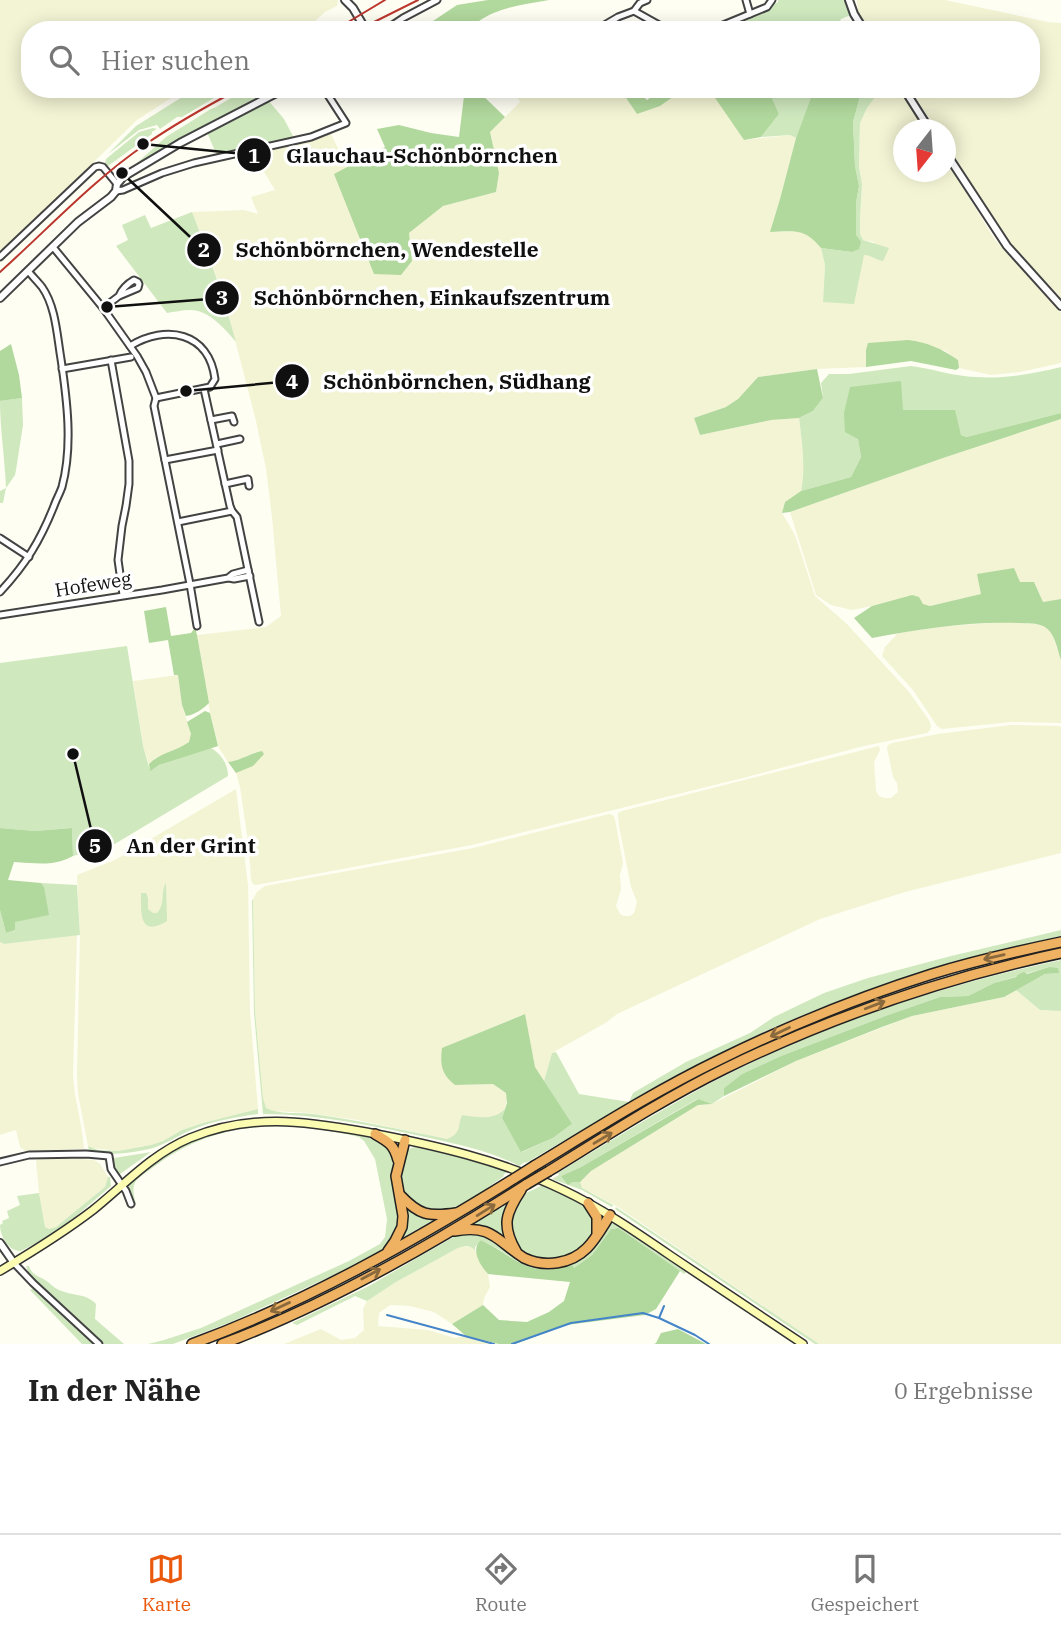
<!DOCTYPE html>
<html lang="de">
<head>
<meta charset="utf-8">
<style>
  :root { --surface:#fff; --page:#f2f2f2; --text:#222; --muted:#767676; --line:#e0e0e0; --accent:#ea580c }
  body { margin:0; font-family:"IBM Plex Serif",serif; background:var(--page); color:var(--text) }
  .compass { position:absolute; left:893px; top:119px; width:63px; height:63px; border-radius:50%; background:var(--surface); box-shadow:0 4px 18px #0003; rotate:197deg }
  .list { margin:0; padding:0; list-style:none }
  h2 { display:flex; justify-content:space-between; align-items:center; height:91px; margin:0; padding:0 28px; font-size:30px }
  h2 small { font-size:23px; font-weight:400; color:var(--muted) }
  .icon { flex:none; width:38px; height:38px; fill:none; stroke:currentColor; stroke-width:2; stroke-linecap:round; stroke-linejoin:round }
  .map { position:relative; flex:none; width:1061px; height:1344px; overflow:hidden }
  .search { position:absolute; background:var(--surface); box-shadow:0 4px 18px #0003; left:21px; right:21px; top:21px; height:77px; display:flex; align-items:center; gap:18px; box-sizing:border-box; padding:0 24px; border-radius:28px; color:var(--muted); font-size:26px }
  .sheet { height:189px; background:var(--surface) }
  nav { display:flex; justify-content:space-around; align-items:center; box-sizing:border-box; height:98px; border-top:2px solid var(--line); background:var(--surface); font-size:19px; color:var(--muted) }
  nav a { display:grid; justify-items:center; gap:4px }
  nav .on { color:var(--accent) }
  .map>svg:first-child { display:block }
  .farmland { fill:#f3f4d4 }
  .green { fill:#cfe8be }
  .forest { fill:#b1d89d }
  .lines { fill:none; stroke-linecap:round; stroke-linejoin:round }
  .stream { stroke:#4484c8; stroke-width:2 }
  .minor-casing { stroke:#434343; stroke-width:9 }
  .tertiary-casing { stroke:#434343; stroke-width:10 }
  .secondary-casing { stroke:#323232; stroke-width:10 }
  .motorway-casing { stroke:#212121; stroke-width:12 }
  .minor { stroke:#fff; stroke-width:5 }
  .tertiary { stroke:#fff; stroke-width:6 }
  .secondary { stroke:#fbfbb2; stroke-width:7 }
  .motorway { stroke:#eeb262; stroke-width:9 }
  .rail { stroke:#bb362d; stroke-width:2 }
  .motorway-bridge-casing { stroke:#212121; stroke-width:12; stroke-linecap:butt }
  .motorway-bridge { stroke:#eeb262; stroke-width:9 }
  .oneway { stroke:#8a693d }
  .labels { text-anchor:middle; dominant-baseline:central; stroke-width:7; stroke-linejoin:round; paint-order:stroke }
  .street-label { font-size:19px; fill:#101010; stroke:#fff }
  .leader { fill:none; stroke:#101010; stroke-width:2.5 }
  .callout-dot { fill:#101010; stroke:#fff; stroke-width:2.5 }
  .mark-label { font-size:21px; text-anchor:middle; font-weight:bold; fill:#fff }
  .callout-label { font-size:21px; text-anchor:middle; font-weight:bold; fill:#101010; stroke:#fff; stroke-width:7; stroke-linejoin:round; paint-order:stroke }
</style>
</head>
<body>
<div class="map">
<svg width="1061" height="1344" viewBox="0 0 1061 1344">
  <rect width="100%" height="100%" fill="#fefef3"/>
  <g class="farmland">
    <path d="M0,0H338L337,6L325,12L315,21L298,30H30V89H185L137,120L2,251L0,249Z"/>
    <path d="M857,0H945L1048,22L1061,23V298L1007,240L946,144V130L936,129L910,89H1031V30H870L858,11Z"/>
    <path d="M513,89H620L637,114L684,89H708L711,91L744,140L790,135L796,138L780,199L770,232L795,231L805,233L813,238L821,248L825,265L823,302L864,255H870L877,260L874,242L863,240L860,234V219L862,184L859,167L860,123L867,108L881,89H898L925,129L904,130V172H946V160L995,240L1061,313V363L1020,372L991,375L959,368L958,360L944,350H866V367L817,369L758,377L737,400L726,407L694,418L700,435L771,420L799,418L804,460V477L801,491L785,502L782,513L795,535L815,596L847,624L909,692L929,720L931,726L930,730L927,733L864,746L743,778L472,845L256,885L253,884L251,880L249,848L240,787L236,773L253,766L256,752L233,762H228L219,748L210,713L197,635L266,627L281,616L272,517L266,469L256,421L226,305L209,255L192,212L244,210L258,214L251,197L275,190L252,152L331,134L347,167L335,174L412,261L409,233L443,206L496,192L499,173L490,132L520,102Z"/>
    <path d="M1061,419V599L1043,602L1034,582L930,606L923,604L912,595L872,606L852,610L831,605L816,595L790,512L943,458Z"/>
    <path d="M1002,622L1040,624L1048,628L1052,634L1061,660V723L1011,722L942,729L937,726L913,690L882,656L885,647L898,633L949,626Z"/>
    <path d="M178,675L182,705L191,734V739L186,745L171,752L155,758L149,764L143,746L133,681Z"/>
    <path d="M1011,725L1061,726V853L905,892L820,919L617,1014L607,1022L552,1053L544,1081L535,1067L524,1014L443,1048L455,1085L493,1084L506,1093L507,1098L505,1109L499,1116L482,1118L462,1115L459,1129L455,1136L447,1139L357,1120L309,1113L272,1111L265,1108L263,1098L255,1011L253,899L257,892L265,886L473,848L609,814L613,815L615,819L623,863L620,875L621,889L616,906L620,914L624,916H630L634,913L637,902L631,887L619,826L618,817V813L622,811L879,746L880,750L874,762L876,791L879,796L884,798H891L898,792L897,783L893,777L887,748L888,745L892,743L938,734Z"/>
    <path d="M236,789L248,885L250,1012L258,1109L203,1123L182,1130L163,1141L151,1145L118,1151L92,1148L88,1146L78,1094L77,1076L80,935L77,875L115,860Z"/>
    <path d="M77,935L73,1076L75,1094L82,1131L84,1149L26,1151L20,1147L16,1130L0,1135V942L4,944Z"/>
    <path d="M1016,990L1040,1010L1061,1011V1344H819L618,1207L582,1188L580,1185V1182L591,1171L698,1105L712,1104L796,1061L912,1016L1004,997Z"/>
    <path d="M55,1157L94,1160L100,1164L108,1177L105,1187L56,1227L49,1229L45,1227L39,1193L36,1161L38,1159Z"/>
    <path d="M462,1246L472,1247L475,1250L488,1274L490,1287L484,1298L483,1305L452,1324L434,1312L410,1306L390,1305L379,1313L378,1326L428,1330L455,1338L466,1336L499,1344H284L321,1329L341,1340L355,1338L364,1330L363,1309L367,1301L396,1282Z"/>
  </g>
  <g class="green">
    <path d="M778,0H845L851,15L841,19L836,30H717L754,16L778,2Z"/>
    <path d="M195,89H229L182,117H177L160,129L157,125L139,130L108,154L136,126Z"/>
    <path d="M246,89H281L128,171L166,137L211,109L216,107Z"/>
    <path d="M768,89H814L796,138L790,135L761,137L779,114Z"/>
    <path d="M862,89H881L867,108L860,123L859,167L862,184L860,219V234L863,240L889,248L883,261C876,260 871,255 864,255L854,304L823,302L825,265L821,248L852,252L856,235V203L859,186L855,166L853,122Z"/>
    <path d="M267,99L284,119L295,140L218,158L206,130Z"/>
    <path d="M153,128L157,129L152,132V134L108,166L105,163L106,159L139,132Z"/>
    <path d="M192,212C209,255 224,297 236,342C224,328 209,310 190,310C182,310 174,312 167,313L116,246L128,240L122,225L145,215L151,228Z"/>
    <path d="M911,366C929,368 946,374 964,376C998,380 1028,375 1061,367V413L968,437L961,435L954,410H902L858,439L861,457L851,477L801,491C806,467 802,443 799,418L813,411L823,398L821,383L829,374H849Z"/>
    <path d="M22,398L23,425L16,470L15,475L6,488L3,503H0V491L6,488C5,459 0,430 0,401Z"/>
    <path d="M127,646L143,746L150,770L159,765L209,747C221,753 228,764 228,776L113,845L73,856L72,828L35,831L0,828V663Z"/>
    <path d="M41,883L77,885L80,935L4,944L0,942V910L6,933L15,930V922L44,887Z"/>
    <path d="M166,883L167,921C139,938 141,913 141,893H146L148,898V909L153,913H157C166,904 160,893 166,883Z"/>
    <path d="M253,899L255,1011L263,1098L266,1108C279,1115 299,1112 313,1114C358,1120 403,1130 447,1139C462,1133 457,1127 462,1115C478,1117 493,1121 505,1109L502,1118L522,1152L553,1138L571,1125L544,1081L552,1053L556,1052L579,1094L629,1102L633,1093L686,1062L750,1033L774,1017L824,993L868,978L951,956L1061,930V936C960,958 862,988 768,1030C685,1069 605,1116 526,1163L525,1162L519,1166C491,1151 460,1145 430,1138C375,1126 319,1114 263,1114L254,1013L252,901Z"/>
    <path d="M1061,960V1011L1040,1010L1016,990L1045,974L1058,973L1049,967L994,983L968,996L940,997L888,1015L781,1056L742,1074L724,1088V1096L712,1104L697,1099L581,1167L561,1176L572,1182H580L582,1188L613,1205L612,1207L582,1190L552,1179L559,1175L558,1173C622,1134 685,1094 753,1062C851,1015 955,983 1061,960Z"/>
    <path d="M258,1109V1114C238,1117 218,1120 199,1127C183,1132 169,1143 153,1148C137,1152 103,1158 89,1150L88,1146L98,1150L118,1151L151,1145L163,1141L182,1130L203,1123Z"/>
    <path d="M286,1123C312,1126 357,1129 380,1141C386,1144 391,1152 395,1157L392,1175V1185L400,1210V1229L385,1248L351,1267L231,1322L173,1344H148L164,1340L201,1328L349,1261L380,1244L385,1237L387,1219L375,1159L364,1141L359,1137C286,1120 218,1119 155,1166C137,1180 129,1179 136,1204L134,1205C131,1198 127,1190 130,1183C156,1156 194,1135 231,1128C248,1125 268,1125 286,1123Z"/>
    <path d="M414,1147L479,1161L510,1170L503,1175L504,1176C490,1186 456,1212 440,1213C432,1213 421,1208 413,1206L404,1192L401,1182L402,1170L406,1153L409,1149Z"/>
    <path d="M151,1152L120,1174L116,1173L113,1159L114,1158Z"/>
    <path d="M108,1177H110L111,1186L68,1223L49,1236L21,1251C9,1252 0,1236 0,1225L3,1223L2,1221L9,1218L7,1211L20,1205L17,1196L39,1193L45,1227L49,1229L56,1227L105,1187Z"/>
    <path d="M544,1184L579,1201L593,1214L595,1231C588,1242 580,1252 568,1257C551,1264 522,1260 513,1242C511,1238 511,1231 511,1226C510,1216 511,1209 518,1201C525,1191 535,1190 544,1184Z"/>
    <path d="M402,1203L440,1218L420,1229L419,1228L399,1241Z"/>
    <path d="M508,1203L510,1204V1244L471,1225L499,1208L500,1209Z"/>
    <path d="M616,1207L819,1344H815L615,1209Z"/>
    <path d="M615,1223L650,1245L655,1252L668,1257L697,1277L688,1271L684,1274L617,1228L611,1229L592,1255L574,1268L573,1265C527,1279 518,1257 481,1240L475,1247V1250C470,1245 465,1245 458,1248L396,1282L367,1301L355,1296L297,1325L292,1323L369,1286L457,1235L483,1232L525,1264L534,1266H561L611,1224Z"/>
    <path d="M26,1266H29C32,1275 37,1275 45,1280C50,1283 54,1288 59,1290C72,1296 86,1293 96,1304L95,1319L124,1344H104L38,1284L29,1274Z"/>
    <path d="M34,1288L95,1344H82L30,1290Z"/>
  </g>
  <g class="forest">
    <path d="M488,0H549C526,4 498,7 479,21L478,30L421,29L457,5Z"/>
    <path d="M474,89H476L505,117L490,132L499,173L496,192L443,206L409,233L412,261L401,275L374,274L334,174L385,147L377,129L399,125L431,133L459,137L464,96Z"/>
    <path d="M620,89H635L647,100L663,89H684L660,106L637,114Z"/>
    <path d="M708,89H768L779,114L761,137L744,140L711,92Z"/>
    <path d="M814,89H862L853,122L855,166L859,186L856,203V235L861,242L859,249L852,252L821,248C805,228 794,231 770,232L780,199L796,138Z"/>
    <path d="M908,340C927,342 942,349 958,360L959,368L956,370L911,361L866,367V350L868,343Z"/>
    <path d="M11,344L19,375L22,398L0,401V351Z"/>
    <path d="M817,369L823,398L813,411L799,418L771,420L700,435L694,418L726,407L738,399L758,377Z"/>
    <path d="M901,381L903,410H955L961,435L967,437L1061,413V419L943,458L790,512L782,513L785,502L801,491L851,477L861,457L858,439L845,432L844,413L850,387Z"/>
    <path d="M1014,568L1020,582H1034L1043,602L1061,599V660C1057,649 1055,633 1045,627C1037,622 1026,624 1018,623C969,621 920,629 872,638L854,618L872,606L912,595L919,597L923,604L930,606L981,594L977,574Z"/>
    <path d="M166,607L171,636L191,633L195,628L197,635L209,703C203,709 194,715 186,716L182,705L178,675H174L168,640L149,643L144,611Z"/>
    <path d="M205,711L210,713L218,746L159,765L150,771L149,764C159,753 177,751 189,742L191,734L187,722Z"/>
    <path d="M262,751L264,754L253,766L236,773L228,762C240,761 250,753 262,751Z"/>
    <path d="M0,828L35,831L72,828L73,856C53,867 36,863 14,862L8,880L41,883L44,887L49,915L15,922V930L6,933L0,910Z"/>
    <path d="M1049,967L1058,968L1059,973L1045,974L1004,997L912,1016L882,1027L796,1061L724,1096V1088L742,1074L781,1056L888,1015L940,997L968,996L994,983L1016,977L1019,974L1024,972L1027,974Z"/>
    <path d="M525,1014L535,1067L572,1124L553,1138L521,1152L502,1118L507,1103L506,1093L493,1084L455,1085C441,1074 440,1064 442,1048Z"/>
    <path d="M698,1099L712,1104L698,1105L591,1171L580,1182H572L568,1185L561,1176L581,1167Z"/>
    <path d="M618,1228L680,1271L656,1309L645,1315L566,1325L515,1344H499L466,1336L452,1324L483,1305L499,1320L527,1322L549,1312L564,1301L570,1282L488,1274C480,1265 470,1249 481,1240C518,1258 526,1279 573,1265L574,1268L592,1255L611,1229Z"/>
    <path d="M678,1329L706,1344H654L656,1343L661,1333Z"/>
  </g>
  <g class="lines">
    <g class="stream">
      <path d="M387,1315L494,1344"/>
      <path d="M659,1318L664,1306"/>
      <path d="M512,1344L571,1323L643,1313L659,1318L695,1335L709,1344"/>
    </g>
    <defs>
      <g id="minor">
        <path d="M746,0L750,14"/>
        <path d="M634,11L640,3L647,0"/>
        <path d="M385,30L403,18L437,0"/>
        <path d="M596,30L618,17L634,11L668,30"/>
        <path d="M711,30L767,7L772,0"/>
        <path d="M116,191L123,190L162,173L194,163L311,137L346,123L324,89"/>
        <path d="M53,247L103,308L137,356L146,372L156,398L154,406L190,584L197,626"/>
        <path d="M0,257L95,167L99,166L103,167L117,184"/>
        <path d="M103,308L119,296L138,288L139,284L138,282L134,280C127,284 122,289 119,296"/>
        <path d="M130,346C166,324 209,332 215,379L210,387L156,398"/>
        <path d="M111,360L129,461V484L126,506L122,526L118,560L123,595"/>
        <path d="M62,369L131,357"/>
        <path d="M204,389L230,506L232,511L237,517L259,622"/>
        <path d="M211,420L232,416L234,422"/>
        <path d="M217,444L240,439"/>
        <path d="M165,460L218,450"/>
        <path d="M225,484L248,479L249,486"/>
        <path d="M178,522L232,511"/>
        <path d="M0,538L29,557"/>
        <path d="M229,578L234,579L250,576"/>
        <path d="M0,592C26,564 40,541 54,506C56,500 60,493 62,487C73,446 67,400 61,359C57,336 56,307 42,287C38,282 33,277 28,271"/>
        <path d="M0,615L162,590L228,578L233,574L248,570"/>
        <path d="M0,1162L29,1155L86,1154L109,1156L111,1169L126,1191L131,1204"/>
        <path d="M14,1263L33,1283L99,1344"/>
      </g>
      <g id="tertiary">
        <path d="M345,0L353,8L366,30"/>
        <path d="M849,0L854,14L864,30"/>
        <path d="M904,89L930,130"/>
        <path d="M946,153L1007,246L1061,306"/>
        <path d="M0,298L78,222L111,197L116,191L117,184L123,177L180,143L284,89"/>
        <path d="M0,1243L14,1263"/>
      </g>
      <path id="secondary" d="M0,1271C32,1252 63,1233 93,1210C124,1185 152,1154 190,1138C250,1113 304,1121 366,1132C434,1145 501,1160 563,1190C601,1208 636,1232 671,1256C715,1285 759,1315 803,1344"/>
      <g id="motorway">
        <path d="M375,1134C389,1142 394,1145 398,1160"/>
        <path d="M534,1166C595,1129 655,1091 719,1060C788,1026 859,997 932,974C974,961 1018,951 1061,942"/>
        <path d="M549,1171C606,1136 663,1099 724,1069C831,1017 944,978 1061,953"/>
        <path d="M400,1195C419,1215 428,1217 456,1213"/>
        <path d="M588,1203L597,1217V1233"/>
        <path d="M454,1231C492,1224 496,1240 524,1258C545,1268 571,1264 587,1248C596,1239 603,1226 610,1215"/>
        <path d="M388,1251L395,1241L402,1227L403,1216L396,1176L405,1140"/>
        <path d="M516,1251C501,1225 506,1213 521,1190"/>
        <path d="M192,1344C306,1302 412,1242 515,1178"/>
        <path d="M222,1344C327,1305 432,1245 527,1184"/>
      </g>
    </defs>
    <use href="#minor" class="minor-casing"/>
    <use href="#tertiary" class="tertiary-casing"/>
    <use href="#secondary" class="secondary-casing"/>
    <use href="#motorway" class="motorway-casing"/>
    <use href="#minor" class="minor"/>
    <use href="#tertiary" class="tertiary"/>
    <use href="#secondary" class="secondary"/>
    <use href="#motorway" class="motorway"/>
    <g class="rail">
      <path d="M335,30L385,0"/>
      <path d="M358,30L418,0"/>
      <path d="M0,272C48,229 93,180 146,144C175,124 207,106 239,89"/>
    </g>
    <defs>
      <g id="motorway-bridge">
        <path d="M515,1178L534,1166"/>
        <path d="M527,1184L549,1171"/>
      </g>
    </defs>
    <use href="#motorway-bridge" class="motorway-bridge-casing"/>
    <use href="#motorway-bridge" class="motorway-bridge"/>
  </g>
  <defs><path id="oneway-shaft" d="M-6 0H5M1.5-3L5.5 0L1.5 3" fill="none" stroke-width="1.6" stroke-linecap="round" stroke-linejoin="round" transform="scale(1.75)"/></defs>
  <g class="oneway">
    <use href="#oneway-shaft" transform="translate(994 957) rotate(167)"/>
    <use href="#oneway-shaft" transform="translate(875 1005) rotate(-21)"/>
    <use href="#oneway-shaft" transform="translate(780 1032) rotate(155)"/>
    <use href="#oneway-shaft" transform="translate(603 1138) rotate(-31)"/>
    <use href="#oneway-shaft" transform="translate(486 1210) rotate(-32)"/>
    <use href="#oneway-shaft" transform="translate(371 1274) rotate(-28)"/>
    <use href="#oneway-shaft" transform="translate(280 1307) rotate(155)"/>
  </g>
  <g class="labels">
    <g class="street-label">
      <text transform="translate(93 584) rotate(-9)">Hofeweg</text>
    </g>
  </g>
  <path class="leader" d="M143 144L254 155M122 173L204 250M107 307L222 298M186 391L292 381M73 754L95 846"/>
  <g class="callout-dot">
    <circle cx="143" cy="144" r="7"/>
    <circle cx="122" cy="173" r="7"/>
    <circle cx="107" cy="307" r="7"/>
    <circle cx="186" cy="391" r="7"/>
    <circle cx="73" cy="754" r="7"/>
    <circle cx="254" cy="155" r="18"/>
    <circle cx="204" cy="250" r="18"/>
    <circle cx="222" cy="298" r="18"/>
    <circle cx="292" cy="381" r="18"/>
    <circle cx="95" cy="846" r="18"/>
  </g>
  <g class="mark-label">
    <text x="254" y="163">1</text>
    <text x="204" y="257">2</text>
    <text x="222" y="305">3</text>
    <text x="292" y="389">4</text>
    <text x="95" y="853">5</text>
  </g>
  <g class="callout-label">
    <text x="422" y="163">Glauchau-Schönbörnchen</text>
    <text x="387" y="257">Schönbörnchen, Wendestelle</text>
    <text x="432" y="305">Schönbörnchen, Einkaufszentrum</text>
    <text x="457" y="389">Schönbörnchen, Südhang</text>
    <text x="191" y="853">An der Grint</text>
  </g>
</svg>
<svg class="compass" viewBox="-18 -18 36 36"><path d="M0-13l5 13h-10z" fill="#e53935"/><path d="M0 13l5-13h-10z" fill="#767676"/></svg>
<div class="search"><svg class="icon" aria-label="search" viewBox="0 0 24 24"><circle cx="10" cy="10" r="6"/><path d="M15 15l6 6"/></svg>Hier suchen</div>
</div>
<section class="sheet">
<h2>In der Nähe<small>0 Ergebnisse</small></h2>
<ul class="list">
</ul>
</section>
<nav>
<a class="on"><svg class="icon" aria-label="map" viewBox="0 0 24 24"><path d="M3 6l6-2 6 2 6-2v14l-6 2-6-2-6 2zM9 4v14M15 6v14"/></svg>Karte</a>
<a><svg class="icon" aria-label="directions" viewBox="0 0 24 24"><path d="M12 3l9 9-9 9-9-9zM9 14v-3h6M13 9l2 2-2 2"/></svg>Route</a>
<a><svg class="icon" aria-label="saved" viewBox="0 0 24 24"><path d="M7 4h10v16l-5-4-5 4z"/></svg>Gespeichert</a>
</nav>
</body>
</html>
